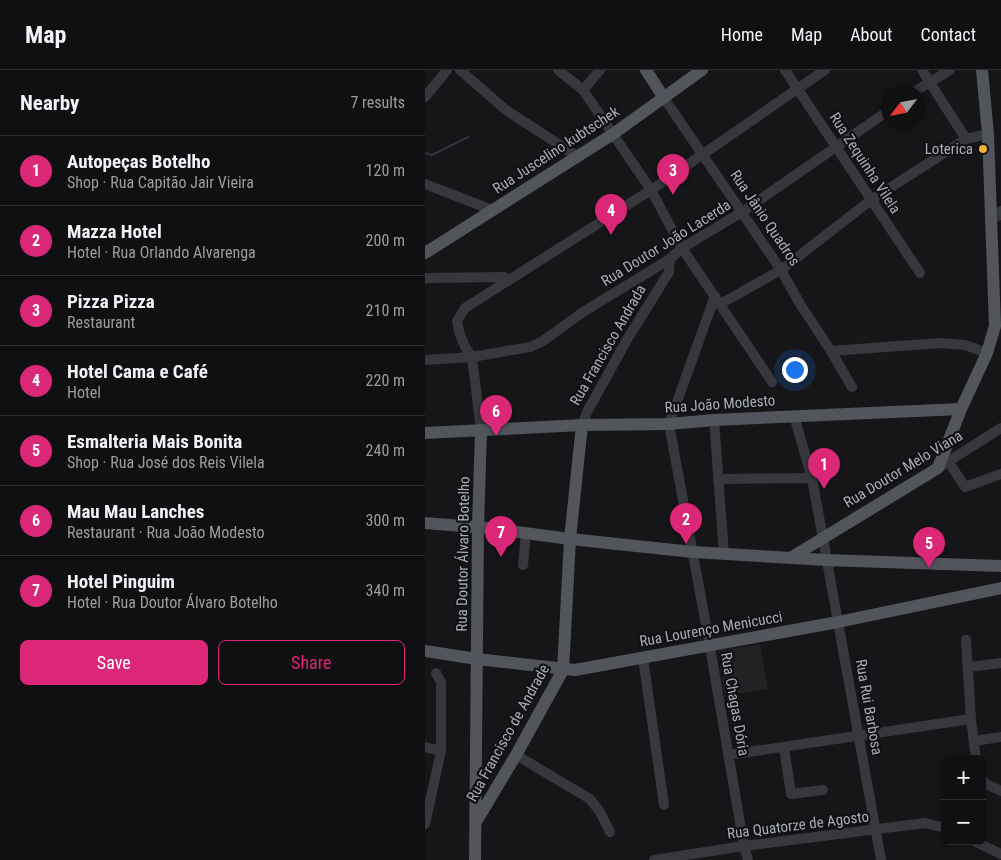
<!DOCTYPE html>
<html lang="en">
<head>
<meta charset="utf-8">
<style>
  :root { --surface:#101012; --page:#1e1e20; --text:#f1f3f6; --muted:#9c9d9f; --line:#303032; --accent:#db2777 }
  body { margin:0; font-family:"Roboto Condensed",sans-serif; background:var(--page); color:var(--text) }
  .controls { position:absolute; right:15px; bottom:15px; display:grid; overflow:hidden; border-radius:8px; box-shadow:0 2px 8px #0003 }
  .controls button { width:45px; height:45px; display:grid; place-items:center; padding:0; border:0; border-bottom:1px solid var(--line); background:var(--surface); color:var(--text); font:25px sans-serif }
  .compass { position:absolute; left:456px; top:15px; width:45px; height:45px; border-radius:50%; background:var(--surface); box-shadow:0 2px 8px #0003; rotate:238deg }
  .you { position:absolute; left:369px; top:299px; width:18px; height:18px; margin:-12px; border:4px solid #fff; border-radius:50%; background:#1a73e8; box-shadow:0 0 0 8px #1a73e833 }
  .badge { display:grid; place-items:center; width:32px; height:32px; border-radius:50%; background:var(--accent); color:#fff; font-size:16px; font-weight:700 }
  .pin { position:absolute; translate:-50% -41px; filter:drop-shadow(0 1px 2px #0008) }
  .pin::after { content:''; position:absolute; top:26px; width:18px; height:15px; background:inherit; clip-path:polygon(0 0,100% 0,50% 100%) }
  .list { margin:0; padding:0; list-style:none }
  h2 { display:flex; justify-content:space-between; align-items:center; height:65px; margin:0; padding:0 20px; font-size:21px }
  h2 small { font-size:16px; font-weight:400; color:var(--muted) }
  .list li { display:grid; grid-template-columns:32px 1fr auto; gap:15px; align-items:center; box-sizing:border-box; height:70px; padding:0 20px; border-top:1px solid var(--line) }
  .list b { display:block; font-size:19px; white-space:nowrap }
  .list p { margin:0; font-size:16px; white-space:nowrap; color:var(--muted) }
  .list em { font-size:16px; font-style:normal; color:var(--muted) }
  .actions { display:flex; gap:10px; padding:15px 20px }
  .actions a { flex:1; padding:11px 0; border:1px solid var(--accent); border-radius:8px; text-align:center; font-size:18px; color:var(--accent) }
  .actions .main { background:var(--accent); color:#fff }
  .map { position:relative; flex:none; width:576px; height:790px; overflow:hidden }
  header { display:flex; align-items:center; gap:30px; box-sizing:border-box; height:70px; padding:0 25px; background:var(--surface); border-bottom:1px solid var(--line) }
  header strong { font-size:24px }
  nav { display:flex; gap:28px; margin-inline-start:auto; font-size:18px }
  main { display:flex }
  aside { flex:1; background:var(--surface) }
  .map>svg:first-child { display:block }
  .built { fill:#222225 }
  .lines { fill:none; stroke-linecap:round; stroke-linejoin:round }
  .stream { stroke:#2c353c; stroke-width:2 }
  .minor { stroke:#37383d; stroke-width:10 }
  .major { stroke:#53555c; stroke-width:12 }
  .poi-dot { fill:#f2b134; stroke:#111113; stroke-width:2 }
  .labels { text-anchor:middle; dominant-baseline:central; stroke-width:4.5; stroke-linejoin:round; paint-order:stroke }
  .poi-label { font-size:15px; fill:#a8adb8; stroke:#111113; text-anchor:end }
  .street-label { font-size:15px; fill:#a8adb8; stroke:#111113 }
</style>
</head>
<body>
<header>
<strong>Map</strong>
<nav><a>Home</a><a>Map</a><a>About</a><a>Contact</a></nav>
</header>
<main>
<aside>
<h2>Nearby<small>7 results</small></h2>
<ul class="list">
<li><span class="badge">1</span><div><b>Autopeças Botelho</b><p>Shop · Rua Capitão Jair Vieira</p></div><em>120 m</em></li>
<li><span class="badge">2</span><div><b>Mazza Hotel</b><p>Hotel · Rua Orlando Alvarenga</p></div><em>200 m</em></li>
<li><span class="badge">3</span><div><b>Pizza Pizza</b><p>Restaurant</p></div><em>210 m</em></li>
<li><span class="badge">4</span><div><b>Hotel Cama e Café</b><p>Hotel</p></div><em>220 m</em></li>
<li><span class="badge">5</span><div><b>Esmalteria Mais Bonita</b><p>Shop · Rua José dos Reis Vilela</p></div><em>240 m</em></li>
<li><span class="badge">6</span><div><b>Mau Mau Lanches</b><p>Restaurant · Rua João Modesto</p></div><em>300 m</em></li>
<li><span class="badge">7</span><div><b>Hotel Pinguim</b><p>Hotel · Rua Doutor Álvaro Botelho</p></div><em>340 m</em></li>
</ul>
<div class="actions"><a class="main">Save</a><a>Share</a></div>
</aside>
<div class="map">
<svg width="576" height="790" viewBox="0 0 576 790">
  <rect width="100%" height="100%" fill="#161618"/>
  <path class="built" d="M335,574L343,619L300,626L293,581Z"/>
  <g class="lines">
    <path class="stream" d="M0,83L7,85L43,67"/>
    <g class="minor">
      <path d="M35,0L81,40L153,87"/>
      <path d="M133,0L158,20L226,120L257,178L347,312"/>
      <path d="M360,0L495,203"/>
      <path d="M497,0L541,69"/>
      <path d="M158,20L175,0"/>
      <path d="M489,22L525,0"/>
      <path d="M0,27L22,0"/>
      <path d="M239,28L356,200L375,234L406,281L427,317"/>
      <path d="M0,114L67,140"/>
      <path d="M565,148L573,146L576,141"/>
      <path d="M0,208L79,207L83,210"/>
      <path d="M290,226L244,354L285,577L319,776L323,790"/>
      <path d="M295,234L356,200L446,130L541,69L563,64"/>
      <path d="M406,281L515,273L540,275L562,283"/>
      <path d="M0,290L47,287L105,277L118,271L158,242L245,189L257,178L317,142L463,41"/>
      <path d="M369,346L387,408L456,790"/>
      <path d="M289,350L299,484"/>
      <path d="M157,355L162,342L203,268L244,202L245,189"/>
      <path d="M56,360L47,287C38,276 34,265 32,251L40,238L226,120L400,0"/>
      <path d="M523,391L540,417L576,404"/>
      <path d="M513,398L576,358"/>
      <path d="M293,409L387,408"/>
      <path d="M98,495L101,463"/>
      <path d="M541,570L546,649L551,689"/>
      <path d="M218,588L239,735"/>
      <path d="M544,597L576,593"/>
      <path d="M549,671L576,667"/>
      <path d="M0,677L16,681"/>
      <path d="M359,677L366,724L398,720"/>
      <path d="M91,685L165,729L175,742L185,762"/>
      <path d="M303,685L546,649"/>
      <path d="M557,710L561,714L576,721"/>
      <path d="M0,754L16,681V612L11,603"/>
      <path d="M549,771L576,784"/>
      <path d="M229,790L319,776L500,753L520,758"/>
    </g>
    <g class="major">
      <path d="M221,0L239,28"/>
      <path d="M0,183L188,64L277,0"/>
      <path d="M0,363L157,355L244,354L289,350L536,339"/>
      <path d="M0,453L62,458L145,469L268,482L401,490L576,496"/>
      <path d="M367,487L513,398L536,339L562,283L570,256L563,64L557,0"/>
      <path d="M0,581L52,589L150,600L413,552L576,518"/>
      <path d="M51,752L91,685L138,600L145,469L157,355"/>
      <path d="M50,790L53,457L56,360"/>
    </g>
  </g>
  <circle class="poi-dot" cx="558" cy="79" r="5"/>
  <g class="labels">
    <g class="poi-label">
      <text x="548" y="79">Loterica</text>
    </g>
    <g class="street-label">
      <text transform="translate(131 80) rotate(-33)">Rua Juscelino kubtschek</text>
      <text transform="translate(440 93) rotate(57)">Rua Zequinha Vilela</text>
      <text transform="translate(340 148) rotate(56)">Rua Jânio Quadros</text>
      <text transform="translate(241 173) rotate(-32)">Rua Doutor João Lacerda</text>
      <text transform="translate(183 275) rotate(-60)">Rua Francisco Andrada</text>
      <text transform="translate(295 334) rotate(-4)">Rua João Modesto</text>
      <text transform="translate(478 399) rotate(-31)">Rua Doutor Melo Viana</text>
      <text transform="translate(38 484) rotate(-89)">Rua Doutor Álvaro Botelho</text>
      <text transform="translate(286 559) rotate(-10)">Rua Lourenço Menicucci</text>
      <text transform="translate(310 634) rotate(80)">Rua Chagas Dória</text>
      <text transform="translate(444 637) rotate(80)">Rua Rui Barbosa</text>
      <text transform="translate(83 663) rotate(-61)">Rua Francisco de Andrade</text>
      <text transform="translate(373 755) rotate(-7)">Rua Quatorze de Agosto</text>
    </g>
  </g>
</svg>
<div class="controls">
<button>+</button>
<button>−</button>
</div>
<svg class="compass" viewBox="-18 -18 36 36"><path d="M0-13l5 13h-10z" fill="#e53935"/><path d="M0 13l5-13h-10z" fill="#9c9d9f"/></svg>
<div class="you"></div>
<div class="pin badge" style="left:399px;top:419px">1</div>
<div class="pin badge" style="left:261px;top:474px">2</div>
<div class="pin badge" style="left:248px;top:125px">3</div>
<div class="pin badge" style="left:186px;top:165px">4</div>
<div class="pin badge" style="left:504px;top:498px">5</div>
<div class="pin badge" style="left:71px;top:366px">6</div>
<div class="pin badge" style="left:76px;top:487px">7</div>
</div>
</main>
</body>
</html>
